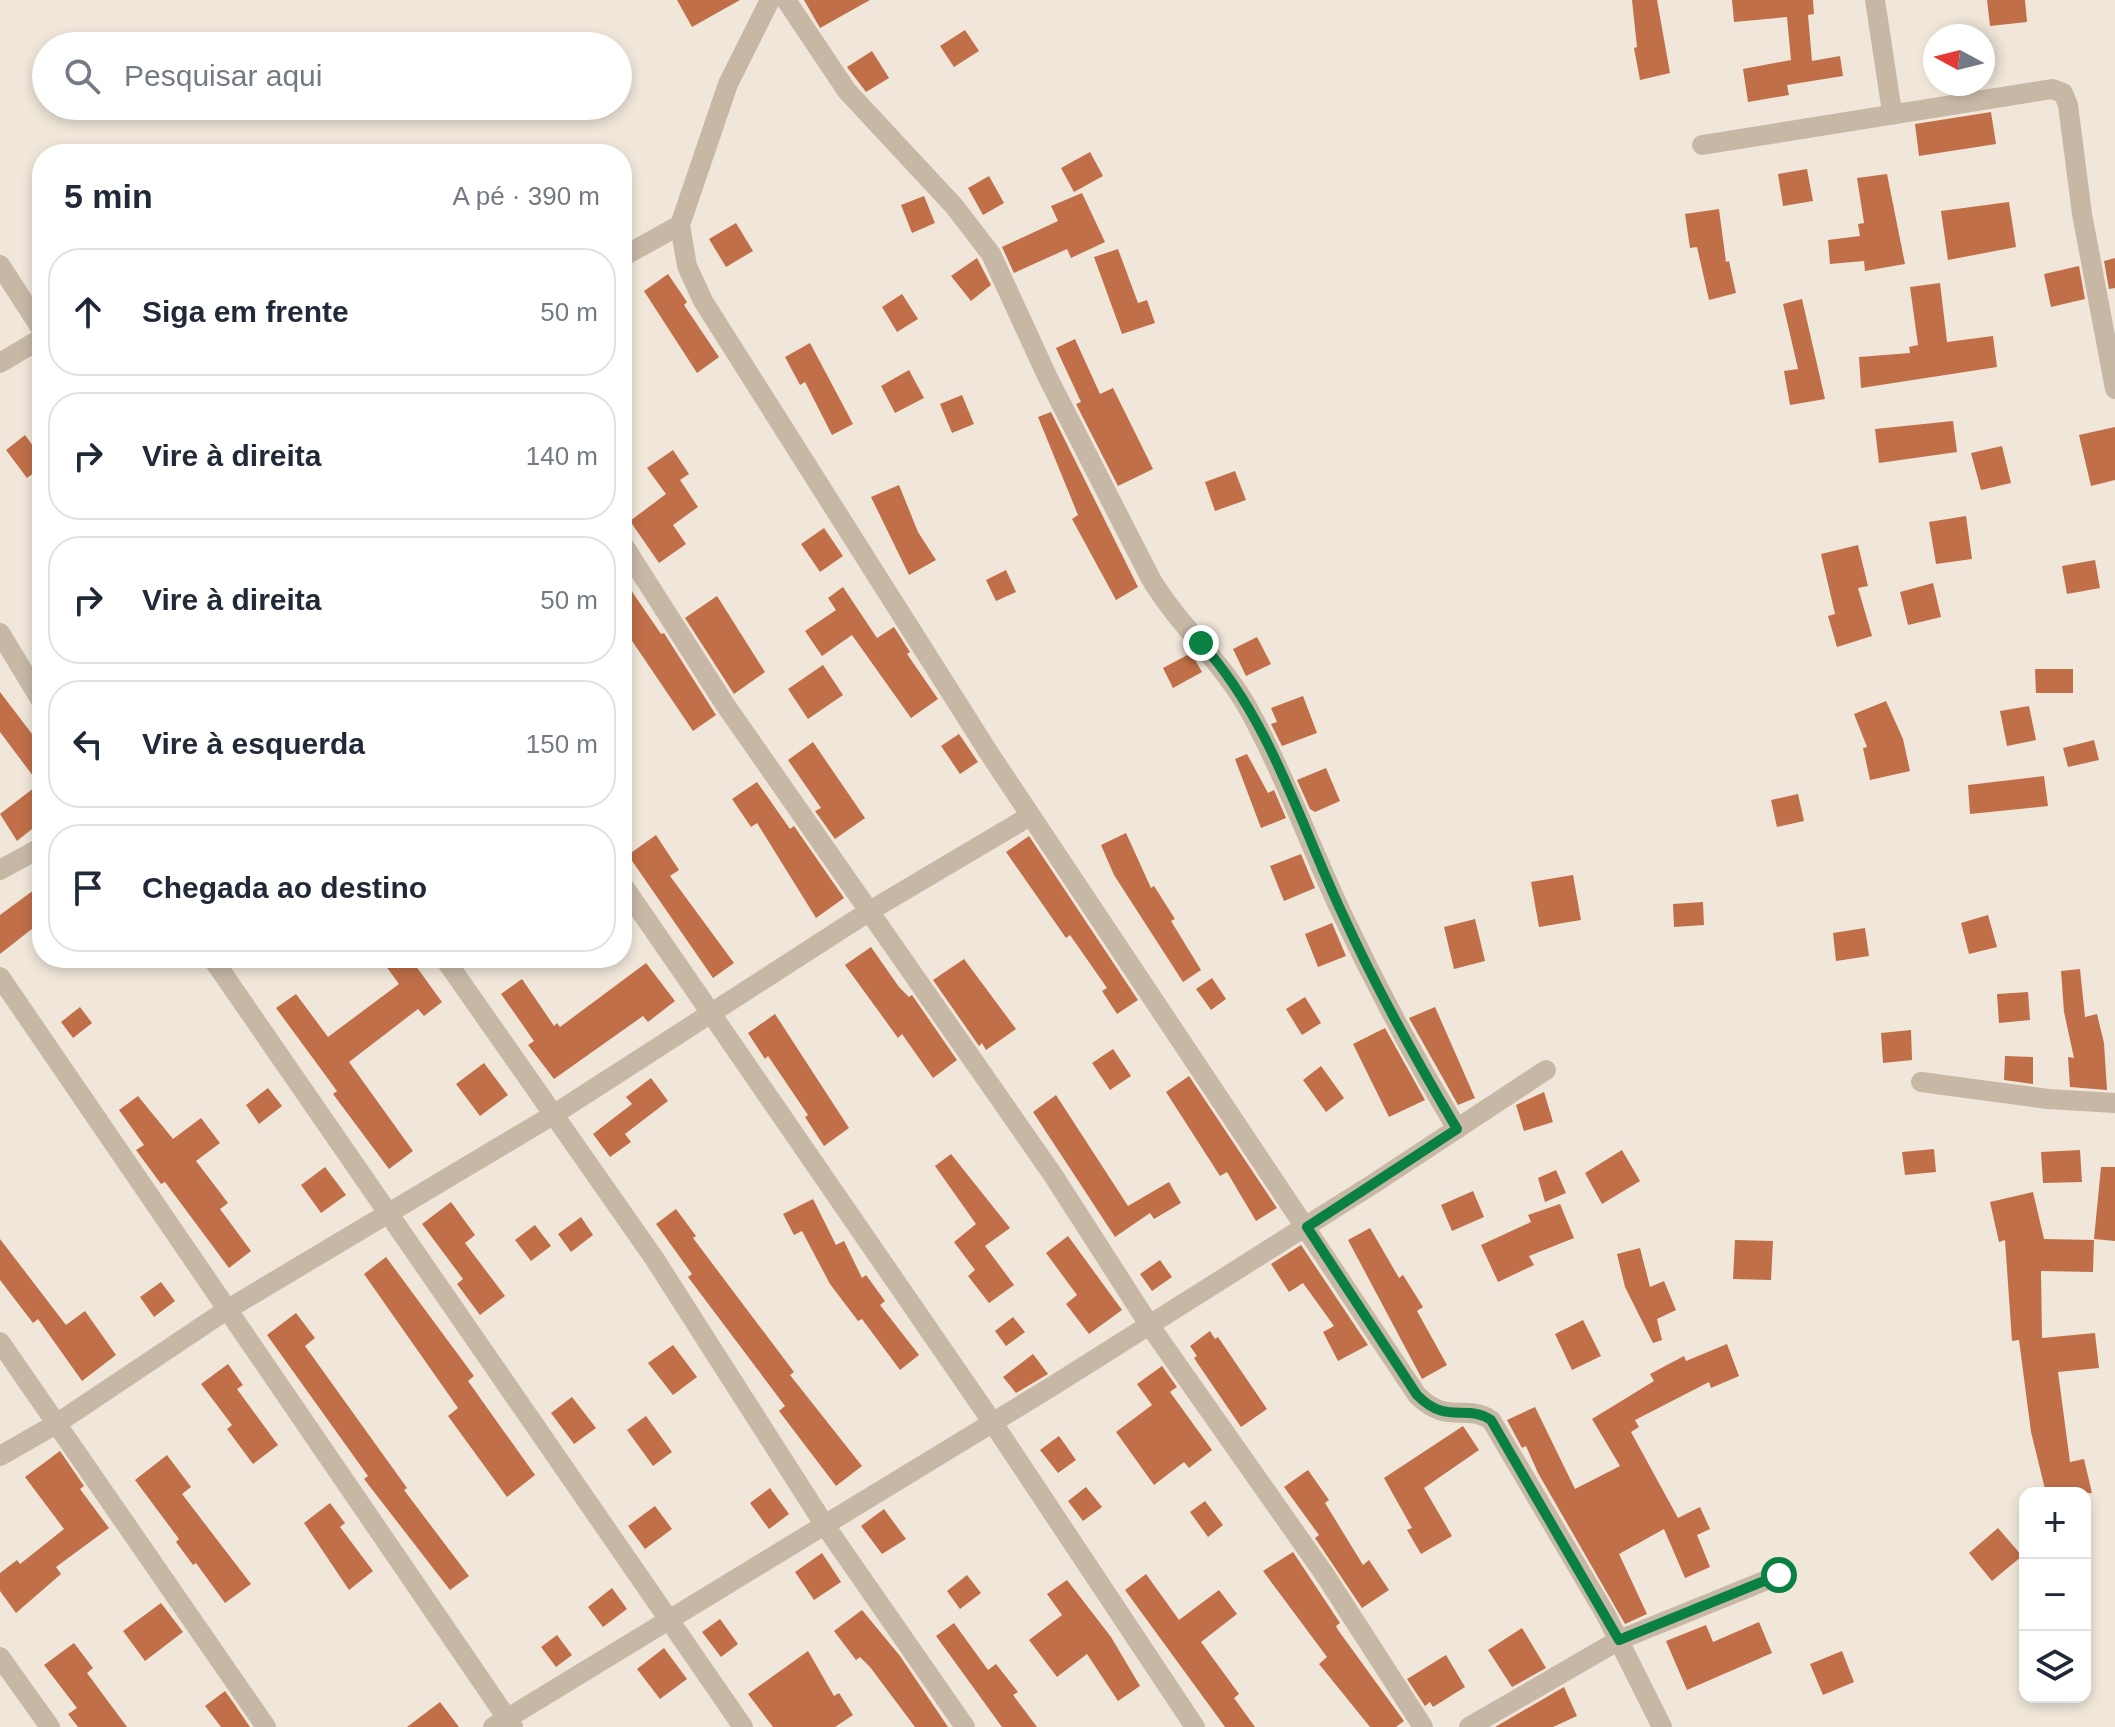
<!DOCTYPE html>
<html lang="pt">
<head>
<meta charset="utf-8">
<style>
  :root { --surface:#fff; --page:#f6f6f7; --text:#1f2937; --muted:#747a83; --line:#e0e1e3 }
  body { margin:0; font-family:Helvetica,sans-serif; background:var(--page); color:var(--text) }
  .controls { position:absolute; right:24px; bottom:24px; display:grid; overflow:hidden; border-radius:16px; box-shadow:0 4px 12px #0003 }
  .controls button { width:72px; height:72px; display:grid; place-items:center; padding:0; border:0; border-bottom:2px solid var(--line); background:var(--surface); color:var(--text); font:40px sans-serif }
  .compass { position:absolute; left:1923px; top:24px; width:72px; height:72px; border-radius:50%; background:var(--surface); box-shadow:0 4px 12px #0003; rotate:277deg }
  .stop { position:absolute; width:24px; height:24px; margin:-18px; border:6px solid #0b8043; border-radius:50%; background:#fff }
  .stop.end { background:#0b8043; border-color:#fff; box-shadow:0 2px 8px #0008 }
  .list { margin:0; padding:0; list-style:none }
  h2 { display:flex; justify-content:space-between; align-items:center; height:104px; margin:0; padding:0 32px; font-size:34px }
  h2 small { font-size:26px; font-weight:400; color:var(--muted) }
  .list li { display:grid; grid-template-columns:52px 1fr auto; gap:24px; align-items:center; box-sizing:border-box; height:128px; margin:0 16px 16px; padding:0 16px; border:2px solid var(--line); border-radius:32px }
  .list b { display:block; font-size:30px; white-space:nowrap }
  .list em { font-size:26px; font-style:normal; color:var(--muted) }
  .icon { flex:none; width:44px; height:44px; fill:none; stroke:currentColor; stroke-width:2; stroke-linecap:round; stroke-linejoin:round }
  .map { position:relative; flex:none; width:2115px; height:1727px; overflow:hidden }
  .search { position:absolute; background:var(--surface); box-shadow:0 4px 12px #0003; left:32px; top:32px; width:600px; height:88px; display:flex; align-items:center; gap:20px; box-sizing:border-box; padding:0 28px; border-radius:44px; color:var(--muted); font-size:30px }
  .panel { position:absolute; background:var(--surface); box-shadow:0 4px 12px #0003; left:32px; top:144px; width:600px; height:824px; border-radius:32px }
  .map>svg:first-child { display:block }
  .building { fill:#c06f48 }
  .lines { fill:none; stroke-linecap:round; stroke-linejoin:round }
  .street { stroke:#c7b8a6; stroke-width:20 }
  .route { stroke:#0b8043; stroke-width:10 }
</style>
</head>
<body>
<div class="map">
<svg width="2115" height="1727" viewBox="0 0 2115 1727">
  <rect width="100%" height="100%" fill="#f0e7da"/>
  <g class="building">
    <path d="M677,0H740L692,27Z"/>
    <path d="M804,0H870L820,28Z"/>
    <path d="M1632,0H1657L1670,73L1640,80L1634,48L1637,47Z"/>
    <path d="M1732,0H1813L1814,14L1808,15L1812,61L1840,56L1843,76L1787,85L1789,95L1748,102L1743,69L1791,60L1787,17L1734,22Z"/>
    <path d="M1987,0H2025L2027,22L1990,26Z"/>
    <path d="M965,30L979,51L954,67L940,46Z"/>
    <path d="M872,51L889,78L866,92L847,67Z"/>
    <path d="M1991,112L1996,144L1919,156L1915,124Z"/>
    <path d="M1090,152L1103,176L1074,192L1061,168Z"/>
    <path d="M1807,169L1813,201L1783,206L1778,174Z"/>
    <path d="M1887,174L1905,264L1865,271L1864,261L1830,264L1828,240L1860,236L1858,224L1864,223L1857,178Z"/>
    <path d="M989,176L1004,203L983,215L968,188Z"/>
    <path d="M1082,193L1105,242L1071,258L1067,249L1014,273L1002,247L1058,221L1051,206Z"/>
    <path d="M924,196L935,223L912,233L901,205Z"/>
    <path d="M2009,202L2016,247L1948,260L1941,211Z"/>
    <path d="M1719,209L1726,262L1729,261L1736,293L1709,300L1697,247L1690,248L1685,214Z"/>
    <path d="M736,223L753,251L726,267L709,239Z"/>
    <path d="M1118,249L1138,303L1147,300L1155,323L1122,334L1094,257Z"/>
    <path d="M977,258L991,285L971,301L951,276Z"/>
    <path d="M2115,258V288L2109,289L2104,261Z"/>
    <path d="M2079,266L2085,299L2051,307L2044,274Z"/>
    <path d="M668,274L687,302L684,305L719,357L697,373L644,291Z"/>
    <path d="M1940,283L1947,342L1993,336L1997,367L1861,388L1859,357L1910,353L1909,347L1918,345L1910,287Z"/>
    <path d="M902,294L918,319L897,332L882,307Z"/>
    <path d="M1802,299L1825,399L1790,405L1784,371L1798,369L1783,304Z"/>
    <path d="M1075,339L1100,394L1113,388L1153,469L1118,486L1076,404L1081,402L1056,348Z"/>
    <path d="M810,343L853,424L832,435L805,382L800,385L785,357Z"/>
    <path d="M909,370L924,398L895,413L881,386Z"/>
    <path d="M962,395L974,424L952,433L940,404Z"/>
    <path d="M1051,412L1138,587L1116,600L1072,519L1078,515L1038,417Z"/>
    <path d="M1953,421L1957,452L1879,463L1875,429Z"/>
    <path d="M2115,427V480L2091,486L2079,435Z"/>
    <path d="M25,435L42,458V467L27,478L6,450Z"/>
    <path d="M2002,446L2011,483L1981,490L1971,453Z"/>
    <path d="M673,450L689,474L680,480L698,507L673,525L686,544L659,563L630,521L666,494L647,468Z"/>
    <path d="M1235,471L1246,500L1215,511L1205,482Z"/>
    <path d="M899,485L918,532L936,560L909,575L871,497Z"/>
    <path d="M1966,516L1972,559L1936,564L1929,522Z"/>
    <path d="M824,528L843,556L820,572L801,544Z"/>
    <path d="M1858,545L1868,586L1858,588L1872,636L1837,647L1828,616L1835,614L1821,554Z"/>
    <path d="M2095,560L2100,588L2067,594L2062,566Z"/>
    <path d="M1006,570L1016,592L996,601L986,580Z"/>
    <path d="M622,577L661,634L664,633L716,715L693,731L622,626Z"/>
    <path d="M1933,583L1941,617L1908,625L1900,592Z"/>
    <path d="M843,587L877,638L894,627L910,652L907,654L938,699L911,718L852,635L822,656L805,631L836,610L828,598Z"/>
    <path d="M717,596L765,672L734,694L685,618Z"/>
    <path d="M1257,637L1271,664L1246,676L1233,649Z"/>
    <path d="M1191,653L1202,672L1173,688L1163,668Z"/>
    <path d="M823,665L843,695L808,719L788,689Z"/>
    <path d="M2035,669H2073V693H2036Z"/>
    <path d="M0,692L42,747V821L17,841L0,814L39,784L0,732Z"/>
    <path d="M1303,696L1317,733L1282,746L1271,724L1277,722L1271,708Z"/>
    <path d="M1886,701L1903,739L1910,771L1870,780L1863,748L1867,747L1854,714Z"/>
    <path d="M2029,706L2036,740L2007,746L2000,711Z"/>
    <path d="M959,734L978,762L960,774L941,746Z"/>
    <path d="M2094,740L2099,760L2068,767L2063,748Z"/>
    <path d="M813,742L865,818L835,839L815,811L821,808L788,760Z"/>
    <path d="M1247,754L1268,793L1274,790L1286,818L1261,828L1235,759Z"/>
    <path d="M1326,768L1340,801L1315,812L1310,809L1297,780Z"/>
    <path d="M2044,776L2048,806L1970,814L1968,785Z"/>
    <path d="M757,782L790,829L794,826L844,898L816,918L757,823L751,827L732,799Z"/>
    <path d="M1798,794L1804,821L1777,827L1771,800Z"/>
    <path d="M1126,833L1151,888L1154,886L1175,919L1171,921L1201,970L1183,982L1114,875L1101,845Z"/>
    <path d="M656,835L679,870L670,876L734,963L713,978L628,855Z"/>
    <path d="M1029,836L1138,1000L1117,1014L1102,991L1107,988L1070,935L1066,938L1006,852Z"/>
    <path d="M1301,854L1315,888L1284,901L1270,866Z"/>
    <path d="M1573,875L1581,920L1539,927L1531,882Z"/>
    <path d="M42,884V921L0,954V915Z"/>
    <path d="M1703,902L1704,925L1674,927L1673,904Z"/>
    <path d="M1988,915L1997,947L1969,954L1961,923Z"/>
    <path d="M1475,919L1485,961L1454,969L1444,927Z"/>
    <path d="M1332,923L1346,956L1318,967L1305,934Z"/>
    <path d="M1865,928L1869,956L1836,961L1833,933Z"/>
    <path d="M871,947L899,987L909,997L912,995L957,1060L933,1078L902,1034L898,1038L845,965Z"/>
    <path d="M380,958H410L442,1002L424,1016L418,1009L349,1062L413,1151L389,1169L333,1094L337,1091L276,1008L296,994L328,1037L399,984Z"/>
    <path d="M964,959L1016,1029L986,1050L982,1043L979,1046L933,980Z"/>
    <path d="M646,963L675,1001L648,1022L643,1016L554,1079L528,1045L534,1041L501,994L522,979L554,1026L557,1023L560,1027Z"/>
    <path d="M2080,969L2085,1017L2097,1014L2104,1043L2107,1090L2070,1087L2068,1057L2074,1058L2064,1012L2061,971Z"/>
    <path d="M1212,978L1226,999L1211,1010L1196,989Z"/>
    <path d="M2028,992L2030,1020L1999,1023L1997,994Z"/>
    <path d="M1305,997L1321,1023L1302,1035L1286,1009Z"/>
    <path d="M80,1007L92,1023L73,1038L61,1022Z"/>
    <path d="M1435,1007L1475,1098L1458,1105L1409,1018Z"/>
    <path d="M775,1014L849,1128L824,1146L805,1117L808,1115L768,1056L765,1059L748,1033Z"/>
    <path d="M1385,1028L1425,1100L1389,1117L1353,1044Z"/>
    <path d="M1911,1030L1912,1060L1883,1063L1881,1033Z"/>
    <path d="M1113,1049L1131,1076L1110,1090L1092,1063Z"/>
    <path d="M2005,1056L2033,1057V1084L2004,1080Z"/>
    <path d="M484,1063L508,1095L480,1116L456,1084Z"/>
    <path d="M1321,1066L1344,1098L1326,1112L1303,1080Z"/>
    <path d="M1189,1076L1277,1208L1256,1221L1227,1172L1220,1176L1166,1092Z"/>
    <path d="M651,1078L668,1101L625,1134L631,1142L610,1157L593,1134L632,1104L626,1097Z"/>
    <path d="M268,1088L282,1106L259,1124L246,1105Z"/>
    <path d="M1544,1092L1553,1122L1524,1131L1516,1105Z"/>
    <path d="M1056,1095L1128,1206L1169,1182L1181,1203L1154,1219L1150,1213L1115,1237L1033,1112Z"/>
    <path d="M138,1096L173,1139L201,1118L220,1143L196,1161L228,1203L220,1209L251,1251L229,1268L165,1182L161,1184L136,1150L144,1145L119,1110Z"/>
    <path d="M1934,1149L1936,1172L1905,1175L1902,1152Z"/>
    <path d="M1622,1150L1640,1181L1602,1204L1585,1173Z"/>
    <path d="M2080,1150L2082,1182L2043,1183L2041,1152Z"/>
    <path d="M951,1154L1010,1228L985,1246L1014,1285L989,1303L968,1276L975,1270L954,1242L976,1224L935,1166Z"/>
    <path d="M325,1167L346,1195L321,1213L301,1185Z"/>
    <path d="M2101,1167H2115V1241L2094,1239Z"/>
    <path d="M1556,1170L1566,1193L1545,1202L1538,1178Z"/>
    <path d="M1473,1191L1484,1217L1452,1231L1441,1205Z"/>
    <path d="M2033,1192L2044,1239L2094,1240L2093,1272L2041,1271L2042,1338L2095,1333L2099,1368L2058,1372L2070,1462L2084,1459L2092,1493H2046L2031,1432L2019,1340L2012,1341L2005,1240L1999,1242L1990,1202Z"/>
    <path d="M813,1199L836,1245L844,1241L862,1278L866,1275L885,1301L880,1305L919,1355L900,1370L862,1319L858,1321L830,1284L802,1231L794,1235L783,1214Z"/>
    <path d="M451,1202L475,1235L465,1243L505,1296L480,1315L457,1284L463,1279L422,1224Z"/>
    <path d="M1560,1204L1574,1238L1529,1256L1534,1265L1498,1282L1481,1245L1531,1222L1528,1215Z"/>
    <path d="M676,1209L696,1236L693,1238L794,1372L790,1375L862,1466L836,1486L779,1411L785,1406L688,1277L692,1274L656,1224Z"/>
    <path d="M581,1217L593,1235L571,1252L558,1234Z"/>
    <path d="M535,1225L551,1246L531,1261L515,1240Z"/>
    <path d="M1370,1228L1399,1278L1403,1275L1423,1307L1417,1311L1447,1365L1422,1379L1348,1240Z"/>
    <path d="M1068,1236L1122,1310L1089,1334L1066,1304L1077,1295L1046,1253Z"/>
    <path d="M0,1239L66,1325L85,1311L116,1355L82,1381L38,1319L33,1323L0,1280Z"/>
    <path d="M1735,1240L1773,1241L1771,1280L1733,1279Z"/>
    <path d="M1301,1245L1368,1345L1338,1361L1323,1332L1334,1326L1303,1283L1289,1292L1271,1264Z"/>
    <path d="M1640,1248L1650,1287L1664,1281L1676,1310L1657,1319L1662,1340L1653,1343L1625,1287L1617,1254Z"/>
    <path d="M386,1257L474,1376L468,1381L535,1475L507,1497L448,1416L458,1408L364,1274Z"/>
    <path d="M1160,1260L1172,1277L1152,1291L1140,1274Z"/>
    <path d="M161,1282L175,1301L154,1317L140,1297Z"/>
    <path d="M296,1313L315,1338L305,1346L407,1488L404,1490L469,1576L450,1590L364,1479L368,1476L267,1335Z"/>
    <path d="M1013,1317L1025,1332L1006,1346L995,1331Z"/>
    <path d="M1583,1320L1601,1356L1572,1370L1555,1334Z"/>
    <path d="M1210,1331L1215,1339L1218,1337L1267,1409L1241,1427L1194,1358L1197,1356L1190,1346Z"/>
    <path d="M1727,1344L1739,1376L1711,1388L1709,1382L1635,1420L1639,1427L1631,1432L1678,1518L1700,1507L1710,1529L1697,1535L1710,1567L1685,1578L1664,1529L1619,1554L1647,1614L1625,1624L1538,1473L1526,1446L1522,1448L1507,1420L1535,1407L1575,1489L1620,1466L1592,1419L1654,1381L1650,1374L1684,1356L1686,1361Z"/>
    <path d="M673,1345L697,1377L673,1395L648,1363Z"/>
    <path d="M1033,1354L1048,1374L1016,1393L1003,1377Z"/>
    <path d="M228,1364L243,1385L237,1389L278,1445L253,1464L227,1429L232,1425L201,1384Z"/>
    <path d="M1162,1366L1177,1387L1170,1392L1212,1450L1189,1468L1184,1462L1154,1485L1116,1432L1152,1405L1137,1384Z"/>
    <path d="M572,1397L596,1428L574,1444L551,1413Z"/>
    <path d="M646,1416L672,1452L653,1466L627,1430Z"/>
    <path d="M1463,1426L1479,1450L1424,1488L1452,1536L1421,1554L1407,1530L1412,1528L1384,1478Z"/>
    <path d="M1059,1436L1076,1460L1058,1473L1040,1450Z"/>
    <path d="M60,1451L84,1486L80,1489L109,1528L56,1567L61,1574L16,1613L0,1591V1573L17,1560L20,1564L64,1529L25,1477Z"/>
    <path d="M167,1455L191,1487L182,1494L251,1584L225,1603L196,1563L193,1565L176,1542L179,1539L135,1480Z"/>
    <path d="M1308,1470L1329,1500L1325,1503L1363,1565L1369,1560L1389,1590L1362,1608L1315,1538L1319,1535L1284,1487Z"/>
    <path d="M1086,1487L1102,1507L1083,1521L1068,1501Z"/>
    <path d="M770,1488L789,1514L769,1529L750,1503Z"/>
    <path d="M1205,1501L1223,1525L1208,1537L1190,1512Z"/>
    <path d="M330,1503L345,1523L340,1527L373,1571L349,1590L304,1523Z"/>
    <path d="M655,1506L672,1529L645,1549L628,1526Z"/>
    <path d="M884,1509L906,1539L882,1554L861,1526Z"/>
    <path d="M1998,1528L2022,1556L1992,1581L1969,1553Z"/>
    <path d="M1293,1552L1340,1623L1336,1626L1338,1630L1404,1721L1396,1727H1370L1319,1664L1327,1657L1263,1571Z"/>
    <path d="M822,1553L841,1582L814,1600L795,1572Z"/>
    <path d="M1146,1574L1179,1620L1219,1590L1237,1614L1201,1642L1239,1694L1234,1698L1255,1727H1225L1125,1590Z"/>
    <path d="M967,1575L981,1593L960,1609L947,1591Z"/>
    <path d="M1067,1580L1111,1637L1140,1686L1118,1701L1087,1654L1057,1677L1029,1640L1062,1615L1047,1594Z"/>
    <path d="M612,1588L627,1609L603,1627L588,1607Z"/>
    <path d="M161,1603L183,1632L145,1661L123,1631Z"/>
    <path d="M862,1610L900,1656L948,1727H915L870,1667L860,1657L856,1660L834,1631Z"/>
    <path d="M720,1619L738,1644L721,1657L702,1632Z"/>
    <path d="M1759,1622L1772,1653L1687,1690L1666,1641L1706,1625L1713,1642Z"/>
    <path d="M954,1623L988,1670L996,1664L1018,1692L1013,1695L1037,1727H1002L936,1636Z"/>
    <path d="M1522,1628L1546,1668L1512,1687L1488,1650Z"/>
    <path d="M557,1635L572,1655L556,1667L541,1647Z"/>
    <path d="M74,1643L93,1668L87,1673L127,1727H78L68,1714L77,1708L44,1665Z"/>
    <path d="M664,1648L687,1679L660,1699L637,1669Z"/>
    <path d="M808,1651L834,1696L839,1693L853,1715L835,1727H773L748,1694Z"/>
    <path d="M1842,1651L1854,1682L1823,1695L1810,1664Z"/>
    <path d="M1446,1655L1465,1687L1433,1707L1430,1702L1425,1706L1407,1679Z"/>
    <path d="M1564,1687L1577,1716L1553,1727H1495Z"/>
    <path d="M225,1691L235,1705L250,1727H221L205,1706Z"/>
    <path d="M440,1702L459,1727H407Z"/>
  </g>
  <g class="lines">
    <g class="street">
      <path d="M770,0L728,84L680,225L687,266L703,301L989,753L1417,1395C1448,1426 1464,1403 1491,1420L1606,1615L1662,1727"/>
      <path d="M786,0L847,91L954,206L991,254L1048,378L1151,579C1179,626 1222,661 1249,710C1285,776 1310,846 1342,914C1377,988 1415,1059 1457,1129"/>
      <path d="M1875,0L1892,112"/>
      <path d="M1702,145L2052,89L2063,93L2068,105L2082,214L2115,389"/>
      <path d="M622,257L680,225"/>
      <path d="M0,265L42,330"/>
      <path d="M0,363L42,338"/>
      <path d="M622,543L724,703L1053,1175L1150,1326L1325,1575L1423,1727"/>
      <path d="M0,633L42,702"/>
      <path d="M0,870L42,847"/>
      <path d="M622,884L993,1423L1195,1727"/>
      <path d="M212,958L743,1727"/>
      <path d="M444,958L654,1258L824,1524L965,1727"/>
      <path d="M0,977L513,1727"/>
      <path d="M1921,1082L2048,1099L2115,1103"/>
      <path d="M0,1342L266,1727"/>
      <path d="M0,1456L56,1424L228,1309L553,1115L868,912L1030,816"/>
      <path d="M0,1657L50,1727"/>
      <path d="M493,1727L1051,1387L1373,1184L1546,1070"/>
      <path d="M1469,1727L1619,1640L1779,1575"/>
    </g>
  </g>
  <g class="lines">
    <path class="route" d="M1201,643C1270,719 1299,821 1342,913C1376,988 1415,1058 1457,1129L1307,1227L1417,1395C1448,1426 1464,1403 1491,1420L1619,1640L1779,1575"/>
  </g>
</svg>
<div class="controls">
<button>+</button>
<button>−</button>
<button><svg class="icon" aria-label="layers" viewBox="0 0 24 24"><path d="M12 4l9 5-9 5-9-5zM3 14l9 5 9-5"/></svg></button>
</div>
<svg class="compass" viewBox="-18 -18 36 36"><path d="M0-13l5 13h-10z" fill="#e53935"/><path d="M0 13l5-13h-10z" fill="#747a83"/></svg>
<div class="stop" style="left:1779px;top:1575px"></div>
<div class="stop end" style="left:1201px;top:643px"></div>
<div class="search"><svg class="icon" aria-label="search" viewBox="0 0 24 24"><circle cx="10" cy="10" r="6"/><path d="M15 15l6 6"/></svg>Pesquisar aqui</div>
<section class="panel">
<h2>5 min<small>A pé · 390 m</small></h2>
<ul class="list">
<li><svg class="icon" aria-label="ahead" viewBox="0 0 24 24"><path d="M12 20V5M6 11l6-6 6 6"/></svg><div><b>Siga em frente</b></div><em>50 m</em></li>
<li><svg class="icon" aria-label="right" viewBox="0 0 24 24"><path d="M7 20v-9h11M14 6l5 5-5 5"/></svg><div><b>Vire à direita</b></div><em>140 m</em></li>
<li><svg class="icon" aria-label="right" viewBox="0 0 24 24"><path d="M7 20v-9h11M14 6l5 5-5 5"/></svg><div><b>Vire à direita</b></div><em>50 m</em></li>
<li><svg class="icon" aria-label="left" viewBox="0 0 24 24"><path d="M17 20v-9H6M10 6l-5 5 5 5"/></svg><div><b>Vire à esquerda</b></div><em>150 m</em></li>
<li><svg class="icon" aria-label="arrive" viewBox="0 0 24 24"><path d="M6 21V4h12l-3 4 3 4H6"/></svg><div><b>Chegada ao destino</b></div></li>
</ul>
</section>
</div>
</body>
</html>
